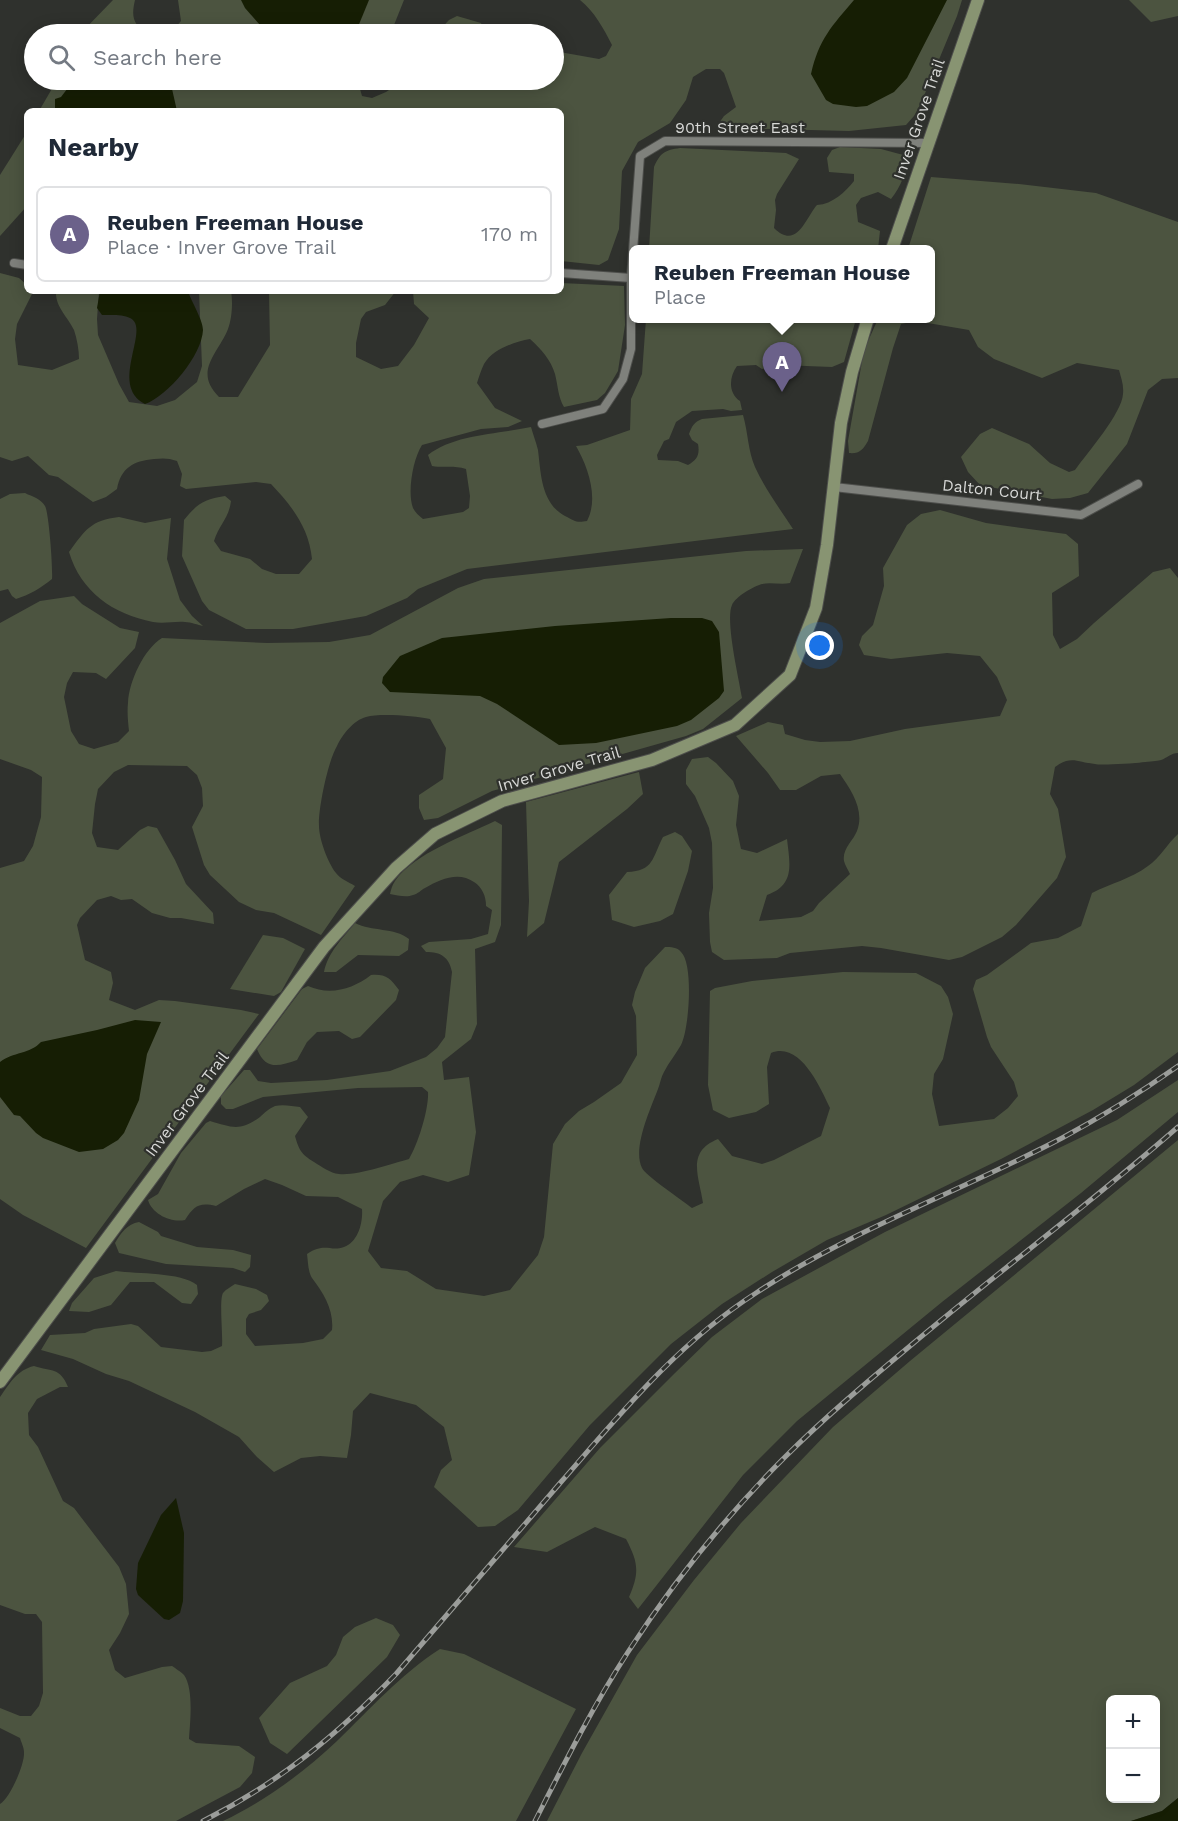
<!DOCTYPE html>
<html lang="en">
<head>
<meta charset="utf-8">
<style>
  :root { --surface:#fff; --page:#f6f6f7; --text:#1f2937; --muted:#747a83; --line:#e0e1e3; --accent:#6b618a }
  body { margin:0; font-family:"Work Sans",sans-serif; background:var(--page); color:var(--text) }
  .controls { position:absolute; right:18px; bottom:18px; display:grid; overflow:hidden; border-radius:9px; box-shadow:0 3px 15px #0003 }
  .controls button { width:54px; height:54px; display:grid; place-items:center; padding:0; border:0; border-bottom:2px solid var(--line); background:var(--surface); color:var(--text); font:30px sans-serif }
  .you { position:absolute; left:820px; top:646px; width:21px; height:21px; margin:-15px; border:4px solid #fff; border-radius:50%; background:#1a73e8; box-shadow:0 0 0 9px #1a73e833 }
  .badge { display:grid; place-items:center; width:39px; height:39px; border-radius:50%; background:var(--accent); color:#fff; font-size:20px; font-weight:700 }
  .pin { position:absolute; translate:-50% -50px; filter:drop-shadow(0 2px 3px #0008) }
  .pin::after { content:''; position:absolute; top:32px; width:21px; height:18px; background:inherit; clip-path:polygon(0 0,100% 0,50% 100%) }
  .popup { position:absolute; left:629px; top:245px; width:306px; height:78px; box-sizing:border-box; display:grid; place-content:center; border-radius:9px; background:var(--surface); filter:drop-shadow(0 2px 4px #0005); font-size:20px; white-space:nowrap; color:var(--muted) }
  .popup b { font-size:22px; color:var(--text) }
  .popup::after { content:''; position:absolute; left:50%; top:100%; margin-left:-12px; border:12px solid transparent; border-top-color:var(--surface) }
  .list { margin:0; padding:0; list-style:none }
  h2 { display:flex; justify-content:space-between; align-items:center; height:78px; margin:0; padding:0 24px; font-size:26px }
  h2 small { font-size:20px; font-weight:400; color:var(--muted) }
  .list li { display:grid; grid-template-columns:39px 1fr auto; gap:18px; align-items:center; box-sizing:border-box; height:96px; margin:0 12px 12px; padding:0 12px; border:2px solid var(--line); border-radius:9px }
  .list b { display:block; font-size:22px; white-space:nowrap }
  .list p { margin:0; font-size:20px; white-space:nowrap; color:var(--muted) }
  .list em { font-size:20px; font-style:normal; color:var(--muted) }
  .icon { flex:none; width:33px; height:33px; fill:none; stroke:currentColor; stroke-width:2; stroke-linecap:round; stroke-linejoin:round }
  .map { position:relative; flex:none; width:1178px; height:1821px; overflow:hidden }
  .search { position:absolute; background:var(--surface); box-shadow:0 3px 15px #0003; left:24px; top:24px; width:540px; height:66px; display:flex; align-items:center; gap:15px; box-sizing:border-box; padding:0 21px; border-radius:33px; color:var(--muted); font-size:22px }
  .panel { position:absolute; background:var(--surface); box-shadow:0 3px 15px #0003; left:24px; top:108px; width:540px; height:186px; border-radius:9px }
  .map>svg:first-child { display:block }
  .green { fill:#4c5440; fill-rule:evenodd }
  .water { fill:#161e04 }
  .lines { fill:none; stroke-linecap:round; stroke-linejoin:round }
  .street-casing { stroke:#4d4e4b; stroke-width:10 }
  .secondary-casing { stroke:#4d4e4b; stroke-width:14 }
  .street { stroke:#7f817c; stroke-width:8 }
  .secondary { stroke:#889472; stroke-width:12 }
  .rail-casing { stroke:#9b9d9a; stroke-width:5 }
  .rail { stroke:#2f312d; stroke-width:3; stroke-dasharray:9; stroke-linecap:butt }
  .labels { text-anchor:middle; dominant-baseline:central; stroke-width:4.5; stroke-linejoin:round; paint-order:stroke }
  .street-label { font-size:16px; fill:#d7d8d6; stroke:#2f312d }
</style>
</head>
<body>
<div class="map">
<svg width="1178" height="1821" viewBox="0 0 1178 1821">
  <rect width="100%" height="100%" fill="#2f312d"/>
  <g class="green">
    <path d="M113,0H135C131,17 133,25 148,34L174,29L181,21L178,0H404L394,25L389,34H80Z"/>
    <path d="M580,0H962L957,16L921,103L914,116L906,125L849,131L729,128L719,123L724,116L736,107L724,73L720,69H706L693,77L686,100L670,123L638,142L622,171L619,229L608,260L599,265L561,261V111H39L57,80H360L358,82L362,96L372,98L386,92L404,80H554V51L599,59L606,56L612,45C604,29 594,11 580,0Z"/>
    <path d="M1129,0H1178V16L1151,22Z"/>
    <path d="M457,16L481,23L486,34H436L449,20Z"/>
    <path d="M27,132V206L0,236V175Z"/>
    <path d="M840,147L881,149L907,156C907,171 901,187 891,199L878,192L861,198L856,205L858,222L880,231L878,249H649L654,167C660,153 665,150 680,148L786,153L799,159L777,194L775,200L776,210L774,228C797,251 806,217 817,205C833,204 845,192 854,181V174L829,172L827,158L832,150Z"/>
    <path d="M931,177L1019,184L1096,193L1178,222V378L1162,379L1148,390L1127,444L1088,493L1070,498L1052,499L980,485L968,472L961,457L980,434L992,428L1029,444L1050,463L1069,472L1075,470C1088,452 1122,413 1123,394C1124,385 1121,378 1119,370L1077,363L1042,378L994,359L978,347L969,330L916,321L901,324L893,348L868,441C863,450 859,454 849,453L848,441L864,350L878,319L930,318V249H908Z"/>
    <path d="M0,273L19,278L27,285V291H30L32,294L17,324L15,339L18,365L52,370L79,359C79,350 77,339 74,330C68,317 55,307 56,291H99L97,319L98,335L119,384L129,402L157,406L175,400L197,382L202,366L199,291H231C233,302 232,319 228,329C218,354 193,371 219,397H238L270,345L269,291H396L385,305L366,312L361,319L356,343V357L381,369L398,366L414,345L429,318L414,304L413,291H561V283L624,286L625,325L618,371L605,393L597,400L564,407C558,397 558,386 555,374C551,360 541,349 530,339C514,342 493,349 484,364C481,370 479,377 477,383L495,408L522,421L508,427L481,429L422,445C413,459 407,492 413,508C415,512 419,516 423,519L463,512L469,508L470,496L466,469C454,465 444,468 432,466L428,455C454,434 499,434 531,427C533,434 536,442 538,450C541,474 541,503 565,516C575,521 576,523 587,521C599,498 588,467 576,446L587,445L630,430L631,399L642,374L646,319H856L844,362L832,367L780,365L762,369L756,365L737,366C729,377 728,393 740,401L742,410L731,411L723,409L692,411L676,422L669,439L664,441L657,455L658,460L678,461L688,465C697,460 700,455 698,444L692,440L689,434C692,426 694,422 702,419L743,415C748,432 748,451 755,467C765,489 780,509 793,529L467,569L418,589L407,598L366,616L293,629H246L209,610L202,601L182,556L184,520C197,504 204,499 225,496L231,501C229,518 219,525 214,541L221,551L250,559L262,569L276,574H299L312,559C309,528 292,506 271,484L256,482L186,489L180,486L182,474L177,461C169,458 163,458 154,459C133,461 121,468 117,489L106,497L93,502L58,477L49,475L28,456L12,461L0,457Z"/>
    <path d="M25,493C33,497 40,498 45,506C49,513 53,569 52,579C41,588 29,595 16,599L12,596L8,589L0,591V499L10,494Z"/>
    <path d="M940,510L986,523L1066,534L1078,544L1079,576L1052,593L1053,635L1060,649L1077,639L1094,623L1153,572L1170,568L1178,578V753C1171,753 1167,758 1161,760C1154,762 1102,766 1095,764C1077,762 1071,755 1055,767L1050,794L1058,809L1066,857L1057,878L1016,925L1002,937L962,957L949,960L881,948L862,946L790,953L777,958L724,960L712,952L710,942L709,913L713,888L712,843L709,828L695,796L686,784V770L692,759L708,757L716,763L733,781L739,796L736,825L741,849L757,853L787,839C790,865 795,885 767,895L759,921L801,917L813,911L819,903L850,874C848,870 845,865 844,861C842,849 853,841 857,831C865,810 851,790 840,774L821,776L796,790H780L768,773L736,736L768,722L783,725L785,734L805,740L820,742L850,741L905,729L1000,716L1007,700L997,677L980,656L947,653L891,659L864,655L859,645L862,636L873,625L884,586L883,568L907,525L921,514Z"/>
    <path d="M119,517L145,523L171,518L167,559L180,600L192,616L203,626C198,625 191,622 185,622C175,621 164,624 153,622C113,614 81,592 69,552C85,530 91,520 119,517Z"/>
    <path d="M803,549L790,583C781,585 771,582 762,584C754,586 735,597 732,605C725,620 739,679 742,698L703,729L686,736L492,791L438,818L424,820L419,808V795L443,779L446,748L430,719C415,716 380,713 366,717C354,720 342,735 337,746C328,761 318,809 319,826C319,839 328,863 336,873C340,879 349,882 355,886L321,935L274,913L256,910L239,902L210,875L204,865L192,827L203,806L202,788L197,775L187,766L128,765L114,772L98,789L95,804L92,833L97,847L118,850L140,830L148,826L157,828L175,860L186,884L213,913L214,924L181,918H170L152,913L132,899L121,900L111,896L97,900L80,918L77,925L85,960L111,972L113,983L109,1000L135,1010L159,1000L175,1001L241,1010L259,1014L86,1248L23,1215L0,1199V868L24,861L33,846L41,817L42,777L31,770L0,759V623L40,601L74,596L82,604L120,628L139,632L135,648L106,679L96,673L73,672L67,683L64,697L71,731L79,744L94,749L118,742L129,731C128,722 127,712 128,703C129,681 144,649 162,638L267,643L329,642L370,635L458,588L484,579L746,551Z"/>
    <path d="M639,772L643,794L627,809L559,862L544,923L527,937L529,901L526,802Z"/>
    <path d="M495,821L502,825L501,925L495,942L475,949L477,1024L471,1039L442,1062L444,1080L469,1077L476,1132L469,1175L448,1182L423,1175L400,1182L383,1201L368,1251L381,1268L407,1271L436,1289L484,1296L510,1290L538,1255L544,1237L553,1144L565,1124L579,1111L594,1102L621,1083L637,1055L636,1016L632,1005L635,992L645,968L665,947C671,947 677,947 681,952C694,964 689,1030 681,1045C676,1054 669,1062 664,1072C661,1077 660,1084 658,1089C651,1108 632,1148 642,1168C645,1175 683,1201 692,1208L703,1203C699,1176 686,1152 718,1139L732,1156L762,1164L774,1160L821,1136L830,1108C820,1087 800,1041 771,1053L767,1067L769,1104L756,1112L729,1118L713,1110L708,1085L710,991L715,988L752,981L843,972L916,973L941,986L948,997L953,1014L943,1059L934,1074L932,1094L939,1126L994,1119L1008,1108L1018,1096L1014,1082L991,1047L987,1037L973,989L976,980L987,975L1031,943L1058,938L1081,926L1092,893C1111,883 1131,879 1148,866C1160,858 1167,844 1178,834V1052L1134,1085L1093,1110L1001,1159L886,1215L827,1240L772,1272L722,1304L671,1344L590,1425L518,1510L495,1526L478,1527L434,1487L441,1470L452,1460L444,1427L416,1405L370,1393L353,1411L351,1435L347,1458L320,1456L301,1458L274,1472L257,1457L239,1437L195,1412L129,1381L106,1374L73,1359L41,1350L50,1335L85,1333L94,1329L131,1324L138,1326L161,1347L202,1352L211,1351L222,1346C223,1335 219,1300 223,1293C226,1289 231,1287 235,1284L256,1289L267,1295L269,1301L261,1310L249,1314L246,1319V1334L255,1346L303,1343L323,1339L332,1330C334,1310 324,1294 312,1278C308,1272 308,1261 307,1254C325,1242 330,1252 344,1247C358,1242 363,1223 362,1209L338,1197L306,1196L282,1185L265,1179L244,1189L216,1206C199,1202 194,1206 185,1220C171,1223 152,1214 148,1200L158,1194L181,1153L206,1123L210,1121C231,1127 240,1132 260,1117C264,1113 270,1108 275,1106C283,1104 292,1106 300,1107L308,1117L295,1136C299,1150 301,1154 314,1162C322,1167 330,1173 339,1174C357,1176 391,1164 409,1159C418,1144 429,1109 428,1092L422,1087L358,1088L263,1097L233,1109H226L221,1104V1096L244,1070H250L258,1081L271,1083L327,1080L390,1071L426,1057L437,1048L445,1037L452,972C449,957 441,952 426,952L421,946L429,942L471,939L488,934L492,910L486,906C486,896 482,887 474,882C459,871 440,879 425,888C421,890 418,894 413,895C406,898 397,895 390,894C391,890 392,885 395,881C413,854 466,835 495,821Z"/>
    <path d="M675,832L682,836L692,851L688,871L673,914L660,921L634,927L612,920L609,895L627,872C654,871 652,858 663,837Z"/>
    <path d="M355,923C372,932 394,927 409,939L408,950L399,956L358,955L336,972H324C328,952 343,938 355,923Z"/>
    <path d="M263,935L283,938L305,949L281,992L274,996L230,989Z"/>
    <path d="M371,975C386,974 390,978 399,990L396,1000L360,1037L352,1039L339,1031L317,1032L307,1042L297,1060C279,1066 266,1071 257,1049L302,989L308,986C330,996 353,989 371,975Z"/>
    <path d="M1178,1080V1112L1081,1193L942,1302L797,1421L743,1475L638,1609L629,1597C640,1572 638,1562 626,1539L595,1527L547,1552L514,1547L600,1448L675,1373L712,1337L762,1299L885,1232L1117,1120Z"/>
    <path d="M1178,1140V1798L1162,1811L1131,1821H547L582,1753L637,1655L694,1580L741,1523L833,1427L910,1361ZM1110,1700H1156V1798H1110Z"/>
    <path d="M139,1222L158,1232L161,1236L197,1247L233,1250L251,1255L250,1267L245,1272L233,1268L166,1264L119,1253L115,1243C121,1233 127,1224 139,1222Z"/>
    <path d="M116,1271C137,1274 181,1272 197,1285L198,1294L191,1304L182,1303L154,1282H130L111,1305L89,1312L69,1311L72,1303L94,1278Z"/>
    <path d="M34,1366C52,1372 60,1367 68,1387H60L37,1399L28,1413L29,1435L38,1447L63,1501L74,1508L119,1567L126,1584L129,1614L120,1633L109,1650L115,1670L125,1678L162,1667L172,1666C175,1668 181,1672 184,1675C194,1689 190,1723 189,1739L196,1743L239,1746L255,1757L252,1773L240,1787L176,1821H0V1804C10,1798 25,1764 24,1752C24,1747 21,1742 20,1738L0,1728V1708L20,1716H31L39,1706L43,1693L42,1622L36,1614H25L0,1605V1397C10,1383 17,1370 34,1366Z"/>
    <path d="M376,1618L393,1625L400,1635L387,1657L287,1754L270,1743L259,1718L290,1683L327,1666L336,1655L343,1637L355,1627Z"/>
    <path d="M440,1649L464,1654L576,1709L516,1821H223C265,1801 303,1773 337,1741C370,1709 401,1674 440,1649Z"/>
  </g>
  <g class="water">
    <path d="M241,0H369L355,34H268L245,8Z"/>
    <path d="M854,0H947L907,78L894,92L867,106L856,107L833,104L826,100L811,74C819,39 832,26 854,0Z"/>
    <path d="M74,80H170L177,111H55V99L61,97Z"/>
    <path d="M100,291H188C191,301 203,320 203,330C202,355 168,396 145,404C108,385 152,328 130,318C123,314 110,315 102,315L97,308Z"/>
    <path d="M671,618H702L712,621L719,632L724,691L719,698L691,720L677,726L596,743L559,745L497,704L480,696L390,692L382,683L383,677L400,656L442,638L555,626Z"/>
    <path d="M135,1020L161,1022L147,1054L139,1100L124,1133L118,1140L103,1149L79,1152L43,1138L36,1133L20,1116L14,1115L0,1097V1062C13,1052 30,1054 41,1042L97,1030Z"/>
    <path d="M176,1498L184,1533L183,1601L180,1613L169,1620L164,1619L138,1595L136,1589L138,1563L161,1515Z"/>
    <path d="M1178,1798V1821H1131L1162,1811Z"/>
  </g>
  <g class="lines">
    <defs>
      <g id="street">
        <path d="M14,263L27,265"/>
        <path d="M561,273L631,278"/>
        <path d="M542,424L603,409L623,379L631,349V278L640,156L665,141L928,143"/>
        <path d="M834,487L1081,515L1138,484"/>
      </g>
      <g id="secondary">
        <path d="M892,249L978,0"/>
        <path d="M0,1382L324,947L396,868L435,834L502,801L652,760L735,725L790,675L816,608L827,545L841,423L852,372L868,318"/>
      </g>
    </defs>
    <use href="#street" class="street-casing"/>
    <use href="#secondary" class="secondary-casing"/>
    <use href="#street" class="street"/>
    <use href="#secondary" class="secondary"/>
    <defs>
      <g id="rail">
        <path d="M203,1821C280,1782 337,1735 396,1674C451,1610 506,1546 561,1482C621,1413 678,1343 756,1293C851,1230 961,1191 1062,1138C1103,1116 1141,1092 1178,1066"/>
        <path d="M535,1821C564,1764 593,1706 628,1652C672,1584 727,1515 784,1458C824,1418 867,1382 910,1346C998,1272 1091,1203 1178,1127"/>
      </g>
    </defs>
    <use href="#rail" class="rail-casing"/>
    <use href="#rail" class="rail"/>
  </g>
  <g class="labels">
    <g class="street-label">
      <text transform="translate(919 119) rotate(-71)">Inver Grove Trail</text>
      <text x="740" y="127">90th Street East</text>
      <text transform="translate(992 490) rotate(6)">Dalton Court</text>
      <text transform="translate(559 769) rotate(-16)">Inver Grove Trail</text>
      <text transform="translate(187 1104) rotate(-53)">Inver Grove Trail</text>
    </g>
  </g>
</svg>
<div class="controls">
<button>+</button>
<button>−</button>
</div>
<div class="you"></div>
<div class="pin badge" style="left:782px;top:392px">A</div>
<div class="popup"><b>Reuben Freeman House</b>Place</div>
<div class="search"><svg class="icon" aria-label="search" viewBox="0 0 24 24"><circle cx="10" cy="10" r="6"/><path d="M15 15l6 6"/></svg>Search here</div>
<section class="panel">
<h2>Nearby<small></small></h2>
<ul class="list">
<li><span class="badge">A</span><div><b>Reuben Freeman House</b><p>Place · Inver Grove Trail</p></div><em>170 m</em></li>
</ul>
</section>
</div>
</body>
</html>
